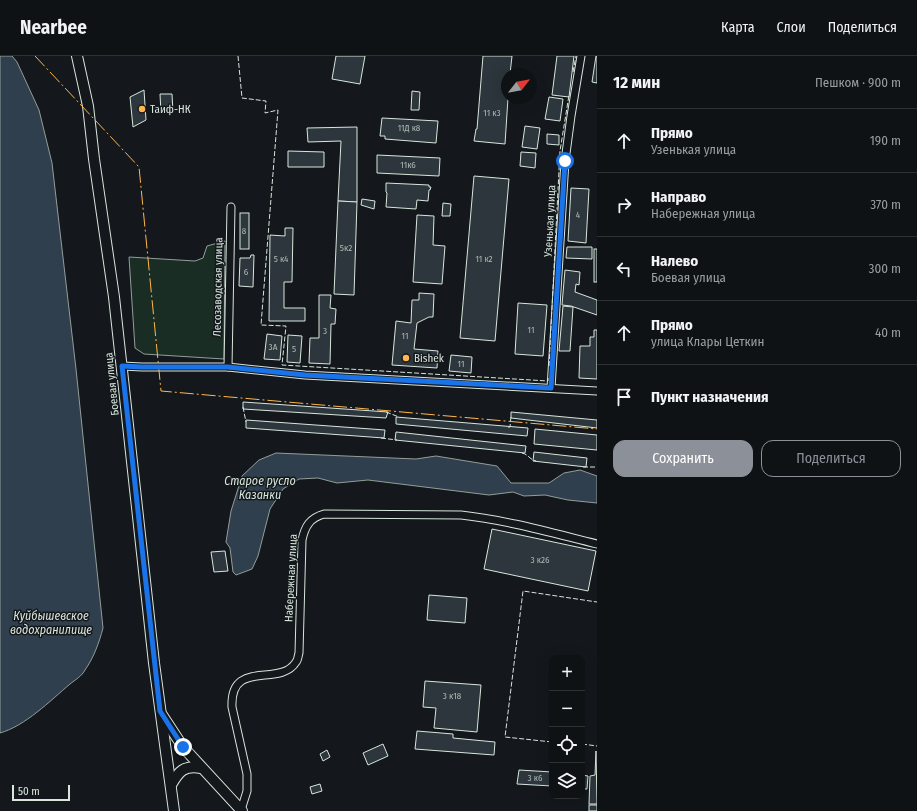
<!DOCTYPE html>
<html lang="ru">
<head>
<meta charset="utf-8">
<style>
  :root { --surface:#0f1215; --page:#181b1e; --text:#f1f3f6; --muted:#9b9ea0; --line:#2f3234; --accent:#8c9099 }
  body { margin:0; font-family:"Fira Sans Condensed",sans-serif; background:var(--page); color:var(--text) }
  .controls { position:absolute; right:12px; bottom:12px; display:grid; overflow:hidden; border-radius:8px; box-shadow:0 4px 16px #0002 }
  .controls button { width:36px; height:36px; display:grid; place-items:center; padding:0; border:0; border-bottom:1px solid var(--line); background:var(--surface); color:var(--text); font:20px sans-serif }
  .compass { position:absolute; left:501px; top:12px; width:36px; height:36px; border-radius:50%; background:var(--surface); box-shadow:0 4px 16px #0002; rotate:59deg }
  .scale { position:absolute; left:12px; bottom:10px; width:58px; box-sizing:border-box; padding-left:4px; border:2px solid #d8e6dc; border-top:0; font-size:11px; line-height:14px; white-space:nowrap; color:#d8e6dc; -webkit-text-stroke:3px #14181c; paint-order:stroke }
  .stop { position:absolute; width:12px; height:12px; margin:-9px; border:3px solid #1a73e8; border-radius:50%; background:#fff }
  .stop.end { background:#1a73e8; border-color:#fff; box-shadow:0 1px 4px #0008 }
  .list { margin:0; padding:0; list-style:none }
  h2 { display:flex; justify-content:space-between; align-items:center; height:52px; margin:0; padding:0 16px; font-size:17px }
  h2 small { font-size:13px; font-weight:400; color:var(--muted) }
  .list li { display:grid; grid-template-columns:26px 1fr auto; gap:12px; align-items:center; box-sizing:border-box; height:64px; padding:0 16px; border-top:1px solid var(--line) }
  .list b { display:block; font-size:15px; white-space:nowrap }
  .list p { margin:0; font-size:13px; white-space:nowrap; color:var(--muted) }
  .list em { font-size:13px; font-style:normal; color:var(--muted) }
  .actions { display:flex; gap:8px; padding:12px 16px }
  .actions a { flex:1; padding:9px 0; border:1px solid var(--accent); border-radius:12px; text-align:center; font-size:14px; color:var(--accent) }
  .actions .main { background:var(--accent); color:#fff }
  .icon { flex:none; width:22px; height:22px; fill:none; stroke:currentColor; stroke-width:2; stroke-linecap:round; stroke-linejoin:round }
  .map { position:relative; flex:none; width:597px; height:755px; overflow:hidden }
  header { display:flex; align-items:center; gap:24px; box-sizing:border-box; height:56px; padding:0 20px; background:var(--surface); border-bottom:1px solid var(--line) }
  header strong { font-size:19px }
  nav { display:flex; gap:22px; margin-inline-start:auto; font-size:14px }
  main { display:flex }
  aside { flex:1; background:var(--surface) }
  .map>svg:first-child { display:block }
  .green { fill:#1a2d24; stroke:#939e99 }
  .water { fill:#2f3f4d; stroke:#939e99 }
  .building { fill:#2c363c; stroke:#d8e6dc }
  .lines { fill:none; stroke-linecap:round; stroke-linejoin:round }
  .street-casing { stroke:#d8e6dc; stroke-width:9 }
  .secondary-casing { stroke:#d8e6dc; stroke-width:12 }
  .street { stroke:#14181c; stroke-width:7 }
  .secondary { stroke:#14181c; stroke-width:10 }
  .fence { stroke:#d8e6dc; stroke-width:1; stroke-dasharray:5 2; stroke-linecap:butt }
  .power { stroke:#ffb74d; stroke-width:1; stroke-dasharray:14 3 2 3; stroke-linecap:butt }
  .route { stroke:#1a73e8; stroke-width:5 }
  .poi-dot { fill:#ffb74d; stroke:#14181c; stroke-width:1.5 }
  .labels { text-anchor:middle; dominant-baseline:central; stroke-width:3; stroke-linejoin:round; paint-order:stroke }
  .number-label { font-size:9px; fill:#adbab4 }
  .poi-label { font-size:11px; fill:#d8e6dc; stroke:#14181c; text-anchor:start }
  .street-label { font-size:11px; fill:#d8e6dc; stroke:#14181c }
  .water-label { font-size:12px; font-style:italic; fill:#d8e6dc; stroke:#14181c }
</style>
</head>
<body>
<header>
<strong>Nearbee</strong>
<nav><a>Карта</a><a>Слои</a><a>Поделиться</a></nav>
</header>
<main>
<div class="map">
<svg width="597" height="755" viewBox="0 0 597 755">
  <rect width="100%" height="100%" fill="#14181c"/>
  <path class="green" d="M225,185L224,303L144,298L135,292L129,201L195,205L203,202L207,190Z"/>
  <g class="water">
    <path d="M0,0H12L17,6L39,54L52,107L76,313L103,572C99,587 94,601 85,614C82,620 75,624 70,628C50,645 25,670 0,677Z"/>
    <path d="M276,397L416,403L436,400L497,410L511,427H549L564,417L580,414L597,420V447L568,444L545,439L524,440L513,436L489,439L368,424L337,427L318,422L299,423L283,433L270,453L258,500L252,513L236,519L233,516L230,492L226,486L231,455L242,420L259,404Z"/>
  </g>
  <g class="building">
    <path d="M336,0H365L360,28L332,23Z"/>
    <path d="M483,0H512L510,18H507L508,42L505,88L474,85L476,73H477Z"/>
    <path d="M557,0H574L569,41L552,39Z"/>
    <path d="M596,0H597V27L592,26Z"/>
    <path d="M144,34L146,64L133,71L130,41Z"/>
    <path d="M412,35L420,36L419,54H411Z"/>
    <path d="M160,38H172L173,56L161,57Z"/>
    <path d="M549,41L563,43L560,65L545,63Z"/>
    <path d="M382,62L438,65L436,87L385,83V80H380Z"/>
    <path d="M525,70L540,72L537,93L522,91Z"/>
    <path d="M357,71V146L338,145L341,85L308,86L307,72Z"/>
    <path d="M547,78L559,79V89L547,88Z"/>
    <path d="M288,95L324,96V111H288Z"/>
    <path d="M521,96L536,97L535,112L520,110Z"/>
    <path d="M377,99L440,102L439,120L377,117Z"/>
    <path d="M474,120L509,123L495,285L460,282Z"/>
    <path d="M386,127L429,129V131H431L430,134H429L428,145L417,144L416,153L386,151L387,137L386,136Z"/>
    <path d="M571,132L589,133L586,187L568,185Z"/>
    <path d="M362,143L375,145L374,153L361,149Z"/>
    <path d="M338,145L357,146L354,239L334,238Z"/>
    <path d="M443,147L451,148L450,160H442Z"/>
    <rect x="240" y="157" width="9" height="36"/>
    <path d="M417,159L434,160L433,189L445,190L442,228L413,226Z"/>
    <path d="M285,172H293L292,226H284V252H305V265H269L270,179L285,180Z"/>
    <path d="M567,191H592V203L566,202Z"/>
    <rect x="594" y="193" width="3" height="33"/>
    <path d="M251,199H254L253,231L239,230L240,202H250Z"/>
    <path d="M565,214L580,216L579,229L576,228L575,236L597,244V259L571,250L562,249Z"/>
    <path d="M419,237L434,238L433,261H429L417,267L414,293L438,295L437,312L392,309L396,265L411,267L412,244H419Z"/>
    <path d="M319,239H331L330,252L336,253L335,268H331L330,308L309,307L310,282H319Z"/>
    <path d="M518,247L547,249L543,300L515,298Z"/>
    <path d="M563,250L573,251L570,295H559Z"/>
    <path d="M594,274H597V323L579,322L580,290H590V281H594Z"/>
    <path d="M267,278L282,280L280,304L264,303Z"/>
    <path d="M288,279L302,280L300,307L287,306Z"/>
    <path d="M451,299L472,301L471,317L449,315Z"/>
    <path d="M243,346L388,356L386,362L243,353Z"/>
    <path d="M511,356L597,364V372L511,362Z"/>
    <path d="M396,361L528,372L527,380L396,368Z"/>
    <path d="M246,364L385,374L384,382L246,372Z"/>
    <path d="M535,373L597,379V394L534,388Z"/>
    <path d="M396,376L526,390L525,397L395,384Z"/>
    <path d="M534,396L587,402L586,411L533,405Z"/>
    <path d="M492,473L596,495L588,535L484,513Z"/>
    <path d="M225,495L228,515L214,516L211,496Z"/>
    <path d="M429,539L467,542L465,567L427,564Z"/>
    <path d="M425,625L481,629L477,676L434,672L436,652L423,651Z"/>
    <path d="M417,675L453,678V682L495,686L494,699L415,693Z"/>
    <path d="M383,688L388,700L368,709L363,697Z"/>
    <path d="M327,694L330,701L323,705L320,698Z"/>
    <path d="M596,695L597,748H589L590,720L595,719Z"/>
    <path d="M519,714L552,716V730L517,728Z"/>
    <path d="M582,719L588,720L587,733H582Z"/>
    <path d="M320,728L322,735L312,738L310,731Z"/>
    <rect x="589" y="749" width="8" height="6"/>
  </g>
  <g class="lines">
    <defs>
      <g id="street">
        <path d="M122,310L142,311H228L305,319L597,335"/>
        <path d="M228,311L231,151"/>
        <path d="M551,332L565,105L571,60L581,0"/>
        <path d="M241,754L247,735V718L232,651C230,602 280,632 296,606C298,604 298,600 299,597L302,484C305,470 310,462 324,458L461,459C507,464 552,477 597,488"/>
      </g>
      <g id="secondary">
        <path d="M77,0L88,50L94,103L114,241L154,607L174,755"/>
        <path d="M162,659L183,691L242,755"/>
        <path d="M171,729C179,715 184,709 201,712"/>
      </g>
    </defs>
    <use href="#street" class="street-casing"/>
    <use href="#secondary" class="secondary-casing"/>
    <use href="#street" class="street"/>
    <use href="#secondary" class="secondary"/>
    <g class="fence">
      <path d="M238,0L242,42L266,45L265,57L278,54L261,269L286,270L282,309L548,325V322"/>
      <path d="M573,16L576,0"/>
      <path d="M549,310L560,95L569,39"/>
      <path d="M243,351L246,366"/>
      <path d="M386,356L399,361"/>
      <path d="M508,371H510L511,360"/>
      <path d="M381,382L397,384"/>
      <path d="M522,397C528,398 530,404 536,405"/>
      <path d="M583,411H597"/>
      <path d="M552,686L505,681L523,535L597,546"/>
      <path d="M582,688L597,690"/>
    </g>
    <path class="power" d="M35,0L139,111L161,335L597,373"/>
  </g>
  <g class="lines">
    <path class="route" d="M183,691L160,655L122,310L142,311H228L305,319L551,332L565,105"/>
  </g>
  <g class="poi-dot">
    <circle cx="142" cy="53" r="4"/>
    <circle cx="406" cy="302" r="4"/>
  </g>
  <g class="labels">
    <g class="number-label">
      <text x="492" y="57">11 к3</text>
      <text x="409" y="72">11Д к8</text>
      <text x="408" y="109">11к6</text>
      <text x="578" y="159">4</text>
      <text x="244" y="175">8</text>
      <text x="346" y="192">5к2</text>
      <text x="281" y="203">5 к4</text>
      <text x="484" y="203">11 к2</text>
      <text x="246" y="216">6</text>
      <text x="531" y="274">11</text>
      <text x="325" y="275">3</text>
      <text x="405" y="280">11</text>
      <text x="273" y="291">3А</text>
      <text x="294" y="293">5</text>
      <text x="461" y="308">11</text>
      <text x="540" y="504">3 к26</text>
      <text x="452" y="640">3 к18</text>
      <text x="535" y="722">3 к6</text>
    </g>
    <g class="poi-label">
      <text x="150" y="53">Таиф-НК</text>
      <text x="414" y="302">Bishek</text>
    </g>
    <g class="street-label">
      <text transform="translate(550 165) rotate(-87)">Узенькая улица</text>
      <text transform="translate(218 231) rotate(-89)">Лесозаводская улица</text>
      <text transform="translate(112 328) rotate(-96)">Боевая улица</text>
      <text transform="translate(291 522) rotate(-87)">Набережная улица</text>
    </g>
    <g class="water-label">
      <text x="260" y="425">Старое русло<tspan x="260" dy="14">Казанки</tspan></text>
      <text x="51" y="560">Куйбышевское<tspan x="51" dy="14">водохранилище</tspan></text>
    </g>
  </g>
</svg>
<div class="controls">
<button>+</button>
<button>−</button>
<button><svg class="icon" aria-label="locate" viewBox="0 0 24 24"><circle cx="12" cy="12" r="6"/><path d="M12 2v4M12 18v4M2 12h4M18 12h4"/></svg></button>
<button><svg class="icon" aria-label="layers" viewBox="0 0 24 24"><path d="M12 4l9 5-9 5-9-5zM3 14l9 5 9-5"/></svg></button>
</div>
<svg class="compass" viewBox="-18 -18 36 36"><path d="M0-13l5 13h-10z" fill="#e53935"/><path d="M0 13l5-13h-10z" fill="#9b9ea0"/></svg>
<div class="scale">50 m</div>
<div class="stop" style="left:565px;top:105px"></div>
<div class="stop end" style="left:183px;top:691px"></div>
</div>
<aside>
<h2>12 мин<small>Пешком · 900 m</small></h2>
<ul class="list">
<li><svg class="icon" aria-label="ahead" viewBox="0 0 24 24"><path d="M12 20V5M6 11l6-6 6 6"/></svg><div><b>Прямо</b><p>Узенькая улица</p></div><em>190 m</em></li>
<li><svg class="icon" aria-label="right" viewBox="0 0 24 24"><path d="M7 20v-9h11M14 6l5 5-5 5"/></svg><div><b>Направо</b><p>Набережная улица</p></div><em>370 m</em></li>
<li><svg class="icon" aria-label="left" viewBox="0 0 24 24"><path d="M17 20v-9H6M10 6l-5 5 5 5"/></svg><div><b>Налево</b><p>Боевая улица</p></div><em>300 m</em></li>
<li><svg class="icon" aria-label="ahead" viewBox="0 0 24 24"><path d="M12 20V5M6 11l6-6 6 6"/></svg><div><b>Прямо</b><p>улица Клары Цеткин</p></div><em>40 m</em></li>
<li><svg class="icon" aria-label="arrive" viewBox="0 0 24 24"><path d="M6 21V4h12l-3 4 3 4H6"/></svg><div><b>Пункт назначения</b></div></li>
</ul>
<div class="actions"><a class="main">Сохранить</a><a>Поделиться</a></div>
</aside>
</main>
</body>
</html>
